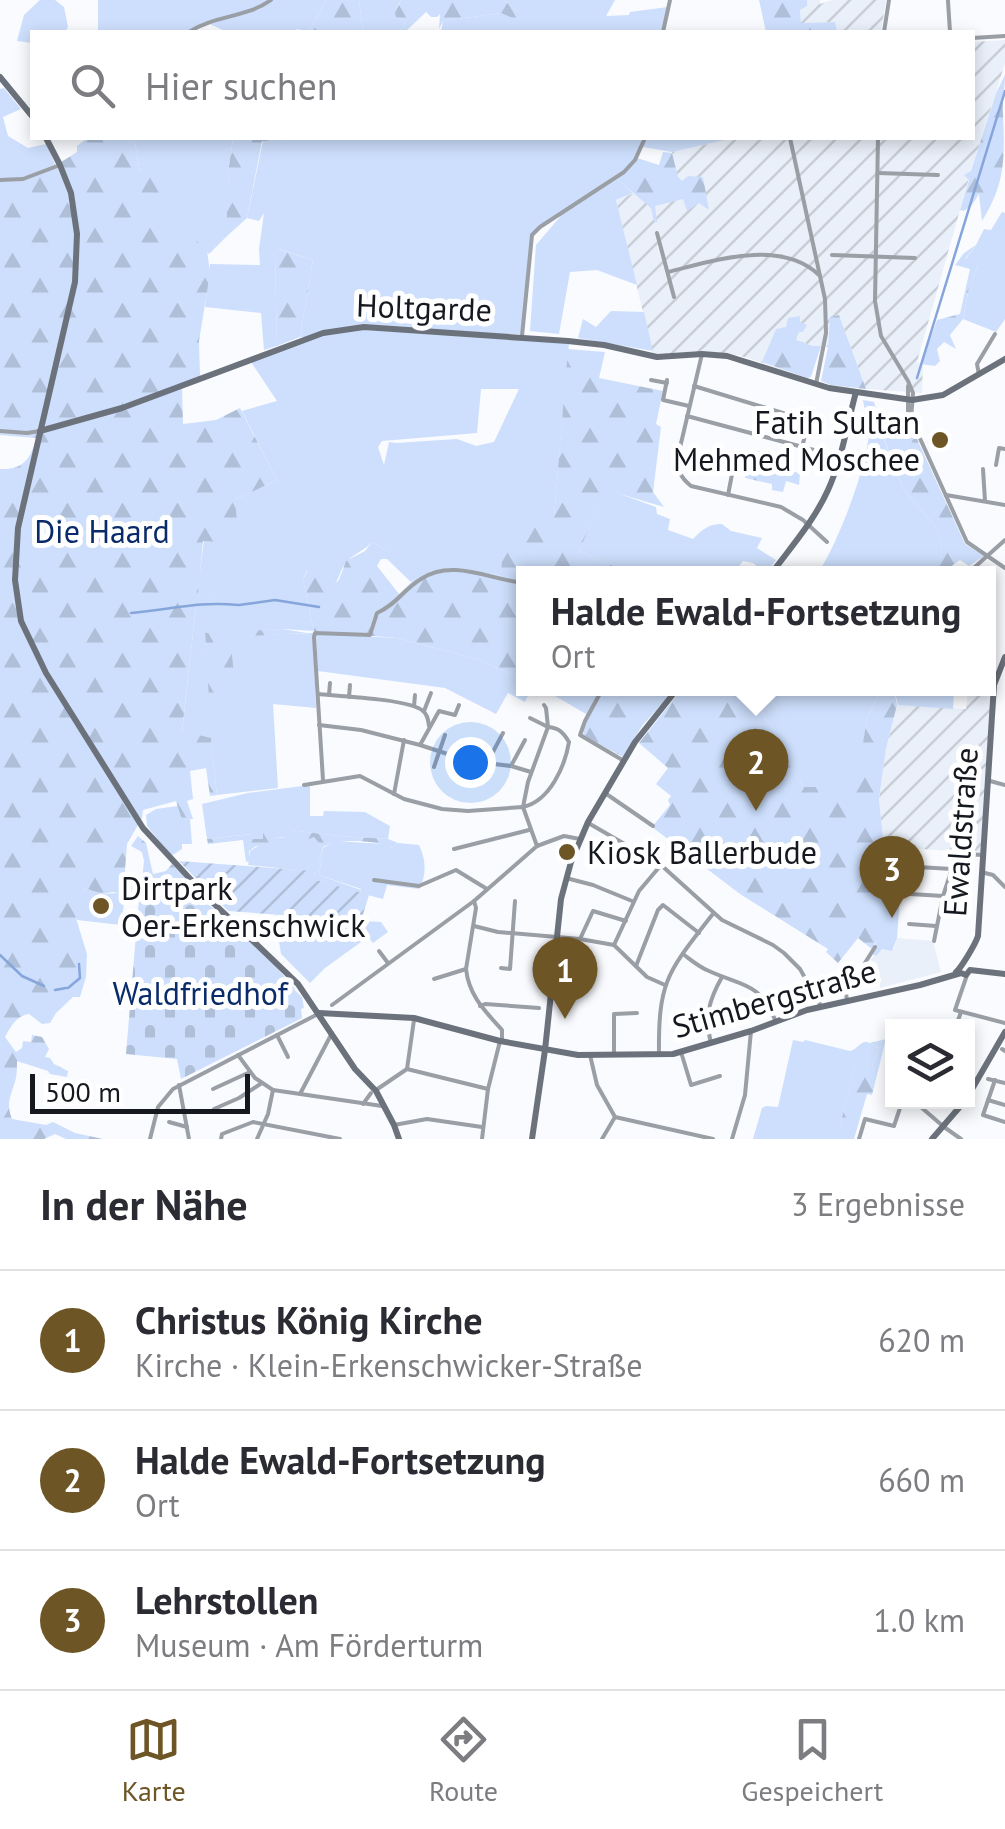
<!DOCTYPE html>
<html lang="de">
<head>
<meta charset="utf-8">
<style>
  :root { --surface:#fff; --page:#f2f2f3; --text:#2b2b33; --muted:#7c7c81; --line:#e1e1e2; --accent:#6d5525 }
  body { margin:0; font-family:"PT Sans",sans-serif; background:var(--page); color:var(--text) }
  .controls { position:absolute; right:30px; bottom:30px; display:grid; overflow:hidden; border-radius:0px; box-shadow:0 5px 15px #0003 }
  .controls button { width:90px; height:90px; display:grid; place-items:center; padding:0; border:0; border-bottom:2px solid var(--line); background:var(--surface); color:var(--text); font:50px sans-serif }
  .scale { position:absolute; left:30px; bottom:25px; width:220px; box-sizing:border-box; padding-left:10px; border:5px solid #15191f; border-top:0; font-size:28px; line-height:35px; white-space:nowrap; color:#15191f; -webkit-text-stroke:8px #fff; paint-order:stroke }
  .you { position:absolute; left:470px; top:762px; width:35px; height:35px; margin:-25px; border:8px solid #fff; border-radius:50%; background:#1a73e8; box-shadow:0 0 0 15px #1a73e833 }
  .badge { display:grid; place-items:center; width:65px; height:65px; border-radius:50%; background:var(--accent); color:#fff; font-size:32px; font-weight:700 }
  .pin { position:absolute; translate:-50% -82px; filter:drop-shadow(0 2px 5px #0008) }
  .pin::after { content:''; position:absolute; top:52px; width:35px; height:30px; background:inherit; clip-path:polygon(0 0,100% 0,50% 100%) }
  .popup { position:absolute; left:516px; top:566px; width:480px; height:130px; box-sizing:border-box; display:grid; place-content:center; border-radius:0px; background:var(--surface); filter:drop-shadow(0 2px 8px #0005); font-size:32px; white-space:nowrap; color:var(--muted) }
  .popup b { font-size:38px; color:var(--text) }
  .popup::after { content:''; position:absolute; left:50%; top:100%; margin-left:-20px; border:20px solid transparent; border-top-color:var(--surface) }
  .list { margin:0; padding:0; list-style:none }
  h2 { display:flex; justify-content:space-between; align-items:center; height:130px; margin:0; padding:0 40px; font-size:42px }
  h2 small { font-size:32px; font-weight:400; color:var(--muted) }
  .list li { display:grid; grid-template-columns:65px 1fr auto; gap:30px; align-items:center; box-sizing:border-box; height:140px; padding:0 40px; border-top:2px solid var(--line) }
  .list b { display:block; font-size:38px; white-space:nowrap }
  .list p { margin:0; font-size:32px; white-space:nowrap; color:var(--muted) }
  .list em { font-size:32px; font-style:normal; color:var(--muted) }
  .icon { flex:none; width:55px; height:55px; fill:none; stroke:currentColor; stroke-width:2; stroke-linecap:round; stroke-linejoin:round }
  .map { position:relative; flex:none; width:1005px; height:1139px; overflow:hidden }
  .search { position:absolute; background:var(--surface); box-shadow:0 5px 15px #0003; left:30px; right:30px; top:30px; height:110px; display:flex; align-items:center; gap:25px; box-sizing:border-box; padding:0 35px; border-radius:0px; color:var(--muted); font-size:38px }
  .sheet { height:550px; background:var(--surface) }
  nav { display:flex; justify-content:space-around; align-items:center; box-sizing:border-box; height:140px; border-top:2px solid var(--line); background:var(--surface); font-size:28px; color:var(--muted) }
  nav a { display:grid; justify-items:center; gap:5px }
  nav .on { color:var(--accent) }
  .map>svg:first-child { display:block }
  .built { fill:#eaf0fa }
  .industrial { fill:url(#industrial-furrows) }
  .green { fill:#cddffc; fill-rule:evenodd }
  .forest { fill:url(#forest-firs) }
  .cemetery { fill:url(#cemetery-stones) }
  .garden { fill:url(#garden-furrows) }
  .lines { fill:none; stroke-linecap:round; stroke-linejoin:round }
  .stream { stroke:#86a5db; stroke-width:2.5 }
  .street { stroke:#9a9ea5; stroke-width:4 }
  .secondary { stroke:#6c727c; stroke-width:6 }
  .poi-dot { fill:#6d5525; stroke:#fff; stroke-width:4 }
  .labels { text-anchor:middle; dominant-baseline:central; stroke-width:10; stroke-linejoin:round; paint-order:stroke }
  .street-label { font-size:32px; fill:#15191f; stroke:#fff }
  .poi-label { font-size:32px; fill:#15191f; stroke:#fff; text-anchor:start }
  .park-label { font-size:32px; fill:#092b6a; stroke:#fff }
</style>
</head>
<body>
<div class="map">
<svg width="1005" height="1139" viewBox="0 0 1005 1139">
  <defs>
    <pattern id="industrial-furrows" width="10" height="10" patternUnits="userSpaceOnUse" patternTransform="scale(2.5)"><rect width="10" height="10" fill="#eaf0fa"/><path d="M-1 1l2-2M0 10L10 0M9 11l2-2" fill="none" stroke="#c8cdd6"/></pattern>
    <pattern id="forest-firs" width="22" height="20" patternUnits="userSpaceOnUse" patternTransform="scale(2.5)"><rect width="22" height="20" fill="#cddffc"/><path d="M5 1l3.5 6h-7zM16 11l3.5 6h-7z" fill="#afbfd8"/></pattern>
    <pattern id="cemetery-stones" width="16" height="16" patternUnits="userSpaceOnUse" patternTransform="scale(2.5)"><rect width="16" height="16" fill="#cddffc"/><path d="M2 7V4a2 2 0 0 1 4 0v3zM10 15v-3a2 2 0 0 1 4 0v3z" fill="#afbfd8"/></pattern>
    <pattern id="garden-furrows" width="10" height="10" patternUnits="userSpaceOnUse" patternTransform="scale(2.5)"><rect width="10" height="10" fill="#cddffc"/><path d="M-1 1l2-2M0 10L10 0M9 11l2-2" fill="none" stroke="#afbfd8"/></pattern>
  </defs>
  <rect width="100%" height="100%" fill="#f9fbff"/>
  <path class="built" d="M897,938L933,941L941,972L880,988V976L877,963L870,960L882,949H894Z"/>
  <g class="industrial">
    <path d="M807,0H820V4L832,0H886L881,32H837L834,22L801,23L800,10L807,6Z"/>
    <path d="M1005,40V63L971,171L917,362L923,365L922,393L866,389L839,315L830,317L828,347L813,346L795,340L799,331L786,327L762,362L793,373L738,355L653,354L616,200L677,177L672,152L734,138H972L973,42Z"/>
    <path d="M989,668L995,671L993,677L981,855L959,854L956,851L884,847L879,799L886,749L897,705L966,709L968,689L988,688Z"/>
  </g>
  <g class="green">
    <path d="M40,0H55L64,7L68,27L66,31L32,32V43L17,41L24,15Z"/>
    <path d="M98,0H327L308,32L297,29L294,32H227L205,22L189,32H98Z"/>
    <path d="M359,0H401L397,7L396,17L406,23L399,32H363Z"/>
    <path d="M503,0H615L606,16L629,15L630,12L668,7L663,32H441L443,21L501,13H520Z"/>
    <path d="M4,88L21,109L3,117L8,136L28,148L46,144L56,166L30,174L0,175V89Z"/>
    <path d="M128,138H233L229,166L227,236L209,254L168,216L140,173L135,143Z"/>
    <path d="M283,138H734L672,152L643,147L632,164L559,213L532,235L521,334H499L569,343L554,516L502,576C474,569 433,562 411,582L387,559V551L372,542C364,551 351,555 345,564C339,572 340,579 332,587L307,570L303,580L314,631L283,629L205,634L210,698L229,636L313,633L316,708L273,704L278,788L217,795L211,739L182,732L196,606L230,605L211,593L197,595L204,540L235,500L277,480L242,411L277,401L249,359L305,337H300L313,260L279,249L275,255L277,346L264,350L261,313L205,307L210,264L260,265L259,249L264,213L259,221L247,218L263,141H281ZM481,389H519L494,442L476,446L457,439L396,443L389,442L384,465L378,447L382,441L477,433Z"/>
    <path d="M617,179L633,193L616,200L637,285L597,270L570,272L559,334L530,331L536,245L560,217V214Z"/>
    <path d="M1002,212L1005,213V319L996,332L963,319L969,288L978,265L965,260L976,245L984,229L991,230Z"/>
    <path d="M611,311L644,312L653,351L578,338L583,319L596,327Z"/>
    <path d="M863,400L874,402L878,417L890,420L907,417L900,430L884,440L904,490L934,525L942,542L939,573L817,574C836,549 869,462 869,431C869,420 864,409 863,400Z"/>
    <path d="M606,489L656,507L657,514L670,519L668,530L693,539C702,530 708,524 722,524L731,531L762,538L757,548L776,560L766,573L753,563L743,561L734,573L620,574L621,570L579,551Z"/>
    <path d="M318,634L397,638L480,660L523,679L524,688L531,689L525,702L508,693L496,714L445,688L318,671L316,635Z"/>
    <path d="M894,688L954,689L953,709L898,705Z"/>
    <path d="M758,689H882L867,718L857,787H804L781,753L774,730L762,712Z"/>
    <path d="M310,785V816H323L324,811L365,812L390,826L388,839L339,836L289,830L288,825H264V839H252L251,834L207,839L202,804L248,793Z"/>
    <path d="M178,806L182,820L190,819L192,844H182V849L171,856L147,826L146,815L156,809Z"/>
    <path d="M272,837L298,838L314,837L322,847L317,872L248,865L250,851Z"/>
    <path d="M335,841L385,844L392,848L398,843L419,845C426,859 427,876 419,889L387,885L383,899L360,893L361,889L319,875L323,848Z"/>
    <path d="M884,881L901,882L897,938L892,951L882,949L876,956L872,954L877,940V897L879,896L880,883Z"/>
    <path d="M84,888L102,894L120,893L125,896L121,925L77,920L74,915Z"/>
    <path d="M275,915L381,922L388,932L373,943L368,937L325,968L310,983L281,954Z"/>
    <path d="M793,1040L803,1042L805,1040L850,1051C856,1050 860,1042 866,1042C870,1042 875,1046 879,1048L872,1067L856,1064L840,1125L834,1135L837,1139H753L762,1108L766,1106L778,1107Z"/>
  </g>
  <g class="forest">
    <path d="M327,0H359L363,32H308Z"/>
    <path d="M401,0H503L520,13L518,20L501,13L443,21L439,29L440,14L437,17H431L426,12L405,32H399L406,23L396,17L395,13Z"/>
    <path d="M759,0H807V6L800,10L801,23L835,22L837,32H766Z"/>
    <path d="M1005,75C1005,89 1002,102 1003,115C1005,160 1005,184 982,221L979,194L972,205L964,211L960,210L969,180L964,175L971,171L996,93Z"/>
    <path d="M87,138H128L135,143L140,173L175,174L168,216L207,250L210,273L199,341L200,376L182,387L183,424L216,420L240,408L277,480L235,500L239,543L203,541L198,594L211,593L234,605L196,606L182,731L211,738L217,795L210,796L206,768L190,771L193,799L187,801L193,819L182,820L176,801L143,810L142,818L127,844L124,883L135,885L142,879L144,861L142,852L131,846L138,836L146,843L153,874L166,871L172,864C183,876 199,890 208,904L265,954L295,989L291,990L206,906L150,900L113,892L102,894L84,888L75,915L87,954L86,977L80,997H73L56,1013L50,1023L42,1024L29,1014C16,1016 11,1026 5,1037L16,1052L22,1048L23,1041L31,1042L32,1035L42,1037L49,1049L45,1057L50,1058L54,1064L68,1071L67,1077L50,1074L48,1071L17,1061C17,1066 17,1072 16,1078C12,1094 5,1102 12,1119L46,1125L53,1122L75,1133L103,1139H66L55,1134L44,1139H0V469C23,470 31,459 36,438L0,435V175C37,171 44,174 77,152V146Z"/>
    <path d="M233,138H283L281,141H262L247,218L226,237L229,166Z"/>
    <path d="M663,152L672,153L678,177L682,181L688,176L703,177L709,210L699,203L687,211L683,199L655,206L657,222H654L651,208L617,179L629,169L637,158L659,165Z"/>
    <path d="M976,245L965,259L977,263L978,265L969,288L963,319L950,335L956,349L944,342L937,349L940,361L935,366L921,364L937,320L960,314L970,269L955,265L964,253Z"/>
    <path d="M278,249L313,260L300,337L277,346L275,254Z"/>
    <path d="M839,315L866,389L831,385L821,381L828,347L830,317Z"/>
    <path d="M800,316V322L807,325L803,332H799L796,340L813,346H821L811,377L807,378L762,362L776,329L786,327L788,318Z"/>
    <path d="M568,349L605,352L599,378L663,391L656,424L661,427L653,492L664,507L606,490L579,551L622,570L620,573L524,574L523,679L480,660L397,638L314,631L303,580L308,569L332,586L339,580L346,561L365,551L372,542L387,551V559H381L377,566L399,594L421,573L473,568L501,576L504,525L547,522L554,516Z"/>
    <path d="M907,417L965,544L984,556L969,566L960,560L950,567L952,573L938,572L942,542L934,525L904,490L884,439L900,430Z"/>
    <path d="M751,449L785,458L784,467L800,474L799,485L786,481L783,492L772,490V484L745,478Z"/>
    <path d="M282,629L307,633L230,637L236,693L209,698L205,633Z"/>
    <path d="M653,688L657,694L660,689H675L642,726L623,757L583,735L586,714L543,689Z"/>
    <path d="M682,689H758L762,712L774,730L781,753L804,787H856L867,718L882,689H894L897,705L886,749L879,799L884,847L878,897H877V940L872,949L858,938L838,963L826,952L828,949L740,894L652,827L670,805L668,800L671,796L656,784L668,768L639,743Z"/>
    <path d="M263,825H288L290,830L339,836L388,839L398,843L392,848C375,840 339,838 323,847L319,875L361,890L360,893L316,880L314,871H317L322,847L314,837L306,840L298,839L294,842H289L284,837H272L270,845L256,846L249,851V861L246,862L243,840L208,844L207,839L252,834V839H263Z"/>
    <path d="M886,1039L872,1095L867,1094L854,1139H837L833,1135L840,1125L856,1063L872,1067L879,1048L870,1043Z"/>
  </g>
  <path class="cemetery" d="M139,899L206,905L302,997L304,1008L301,1009L302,1018L181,1079L177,1059L126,1054Z"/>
  <path class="garden" d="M179,861L314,871L316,880L369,895L361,921L228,911Z"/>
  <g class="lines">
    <g class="stream">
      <path d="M917,378L1005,91"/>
      <path d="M239,605L275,600L319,607"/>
      <path d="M131,613C170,610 198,601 238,605"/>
      <path d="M0,955L22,976L44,986"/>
      <path d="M68,988L80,978L79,964"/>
      <path d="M55,990L66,988"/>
    </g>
    <g class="street">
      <path d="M948,1L950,32"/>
      <path d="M189,32C215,15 246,18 271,0"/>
      <path d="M663,32L670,0"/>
      <path d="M884,32L889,0"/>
      <path d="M972,38L1005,36"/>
      <path d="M790,138L825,299L826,333L816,384"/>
      <path d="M878,138L875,301L881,336L908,381L913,393L911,419"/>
      <path d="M878,173L938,175"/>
      <path d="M0,180L23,179L60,165"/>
      <path d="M657,233L674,297"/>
      <path d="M832,255L915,258"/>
      <path d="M668,272C713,261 780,238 819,275"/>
      <path d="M522,336L532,235L540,227L624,172L635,160L645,138"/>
      <path d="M702,354L678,456C677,470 680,477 691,486L781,507L803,520L827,542"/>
      <path d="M979,375L977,364L995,334"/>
      <path d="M651,380L667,383"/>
      <path d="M667,380L663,400L689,406"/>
      <path d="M694,386L809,421L802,447"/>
      <path d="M908,386V412L967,542L1005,568"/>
      <path d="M687,416L840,457"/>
      <path d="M0,431L27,433L40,431"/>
      <path d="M699,455L734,464L728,495"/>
      <path d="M996,465L999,448L1005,449"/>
      <path d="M983,469L985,501"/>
      <path d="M946,495L1005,505"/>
      <path d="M967,574L1005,540"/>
      <path d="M603,688L585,721L580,735L624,761"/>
      <path d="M318,694C339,696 410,699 423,711C428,715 428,720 429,726"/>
      <path d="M329,695L330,683"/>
      <path d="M349,697L350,685"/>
      <path d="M414,706L415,695"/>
      <path d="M424,711L431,693"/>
      <path d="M530,718L548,727L546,708L544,705"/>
      <path d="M319,725L361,730L420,745L469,761L511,766L531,772"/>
      <path d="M548,727C559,728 563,732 569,742C565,766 550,801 523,807L528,782Z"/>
      <path d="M420,745L439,711L455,715L459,705"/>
      <path d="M487,763L503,733"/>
      <path d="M511,766L525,740"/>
      <path d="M434,767L445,735"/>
      <path d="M323,780L314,637L315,633L370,635L377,613C396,605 404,589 421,579C452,558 491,580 524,583"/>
      <path d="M990,781L1005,785"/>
      <path d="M462,782L467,765L478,743"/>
      <path d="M304,785L360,776L404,799L442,809L468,811L523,807L537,846"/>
      <path d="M605,793L653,826"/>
      <path d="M394,794L404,740"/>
      <path d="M590,824L661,865L722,920L773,945L784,953L800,969L821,1006"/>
      <path d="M454,849L529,830"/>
      <path d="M893,857L892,866H900"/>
      <path d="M985,873L993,875L1005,887"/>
      <path d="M566,878L593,885L632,901"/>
      <path d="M374,880L419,886L456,870L487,889"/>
      <path d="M899,880L900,866L952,869L959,854L984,855"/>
      <path d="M910,894L943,896L952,869"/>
      <path d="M474,901L476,908L466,969C469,996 485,1011 502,1030V1041"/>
      <path d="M909,924L936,926"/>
      <path d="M474,926L498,932L580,939L614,945L647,977L665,985"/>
      <path d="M580,939L593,911L626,921"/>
      <path d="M934,941L943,896"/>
      <path d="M614,945L639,891L661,865"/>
      <path d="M379,951L388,963"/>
      <path d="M683,954C691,960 699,967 709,971C744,987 759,981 776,1022"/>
      <path d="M636,966L658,910L663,905L699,933"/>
      <path d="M501,968L510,969L515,901"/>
      <path d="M967,975L955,1010L1005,1023"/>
      <path d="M434,979L466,969"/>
      <path d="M847,1001L846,993L875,947"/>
      <path d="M332,1005L474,901L537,846L564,836L580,839"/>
      <path d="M480,1006L485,1004L539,1008"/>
      <path d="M956,1026L961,1012"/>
      <path d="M277,1035L288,1057"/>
      <path d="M711,1043C704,1017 709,1000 722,977"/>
      <path d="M1002,1049L1005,1051"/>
      <path d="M681,1052L691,1085L720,1076"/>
      <path d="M238,1055L255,1078L273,1090L382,1106"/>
      <path d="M590,1055L597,1085L615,1117L602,1139"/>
      <path d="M614,1055V1014L637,1013"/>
      <path d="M659,1055C658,980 668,972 712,915"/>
      <path d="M407,1069L414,1020"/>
      <path d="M988,1079L1005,1083"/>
      <path d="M995,1080L983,1115L1005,1122"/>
      <path d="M179,1085L189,1139"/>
      <path d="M213,1089L250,1072"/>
      <path d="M376,1090L407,1069L488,1089"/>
      <path d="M300,1094L332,1033"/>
      <path d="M988,1100L1005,1105"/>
      <path d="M915,1102L944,1127L961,1139"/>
      <path d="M363,1104L371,1093"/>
      <path d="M214,1109L239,1098L262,1083"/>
      <path d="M615,1117L713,1139"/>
      <path d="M169,1122L187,1127"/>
      <path d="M394,1125L427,1119L482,1127"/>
      <path d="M150,1139L158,1107L173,1089L318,1014"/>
      <path d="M221,1139L222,1134L253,1122L340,1139"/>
      <path d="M257,1139L268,1114L273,1090"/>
      <path d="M482,1139L488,1089L500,1041"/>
      <path d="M732,1139L745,1095L751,1031"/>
      <path d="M859,1139L865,1119L894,1126L902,1102"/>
    </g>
    <g class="secondary">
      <path d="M0,77L32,116"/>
      <path d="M46,138L60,165L71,193L77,234L75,282L18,528L15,580L21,621L46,673L143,828L206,896L298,984L355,1069L376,1091L394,1125L399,1139"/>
      <path d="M40,431L122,408L323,333L364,327L568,341L604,345L657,357L702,354L727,356L829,388L912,400L943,395L1005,359"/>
      <path d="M771,574C791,547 814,521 828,490C842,459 847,425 856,392"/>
      <path d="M956,972C961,968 975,945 978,936L994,685L1005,657"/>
      <path d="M319,1013L414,1018L500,1041L578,1055L673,1054L751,1031L807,1010L920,985L961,973L966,975L970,970L1005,974"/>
      <path d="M968,1096L1005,1032"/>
      <path d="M532,1139L545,1050L561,899L571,862L588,822L635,742L678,688"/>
      <path d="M932,1139L964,1102"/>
    </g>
  </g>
  <g class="poi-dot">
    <circle cx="940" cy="440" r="10"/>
    <circle cx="567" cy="852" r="10"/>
    <circle cx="101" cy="906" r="10"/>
  </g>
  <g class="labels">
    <g class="street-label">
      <text transform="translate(424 307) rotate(2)">Holtgarde</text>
      <text transform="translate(960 832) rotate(-86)">Ewaldstraße</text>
      <text transform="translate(774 998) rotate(-16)">Stimbergstraße</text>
    </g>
    <g class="poi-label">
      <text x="920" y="422" text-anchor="end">Fatih Sultan<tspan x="920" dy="37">Mehmed Moschee</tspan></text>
      <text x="587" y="852">Kiosk Ballerbude</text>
      <text x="121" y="888">Dirtpark<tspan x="121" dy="37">Oer-Erkenschwick</tspan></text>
    </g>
    <g class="park-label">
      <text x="102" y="531">Die Haard</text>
      <text x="200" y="993">Waldfriedhof</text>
    </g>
  </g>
</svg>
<div class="controls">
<button><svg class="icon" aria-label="layers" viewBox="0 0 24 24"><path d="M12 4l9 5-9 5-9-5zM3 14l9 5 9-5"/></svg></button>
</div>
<div class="scale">500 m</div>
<div class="you"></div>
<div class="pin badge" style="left:565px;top:1019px">1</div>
<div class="pin badge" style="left:756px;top:811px">2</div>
<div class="popup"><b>Halde Ewald-Fortsetzung</b>Ort</div>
<div class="pin badge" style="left:892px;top:918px">3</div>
<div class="search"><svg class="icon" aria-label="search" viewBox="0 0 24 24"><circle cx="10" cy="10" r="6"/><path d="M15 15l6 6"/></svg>Hier suchen</div>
</div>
<section class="sheet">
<h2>In der Nähe<small>3 Ergebnisse</small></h2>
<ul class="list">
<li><span class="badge">1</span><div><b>Christus König Kirche</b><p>Kirche · Klein-Erkenschwicker-Straße</p></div><em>620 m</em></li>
<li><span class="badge">2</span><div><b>Halde Ewald-Fortsetzung</b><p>Ort</p></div><em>660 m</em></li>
<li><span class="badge">3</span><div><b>Lehrstollen</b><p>Museum · Am Förderturm</p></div><em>1.0 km</em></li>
</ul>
</section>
<nav>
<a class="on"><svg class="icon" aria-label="map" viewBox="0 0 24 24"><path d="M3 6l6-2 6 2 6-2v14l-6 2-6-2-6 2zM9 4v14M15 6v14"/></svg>Karte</a>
<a><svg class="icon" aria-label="directions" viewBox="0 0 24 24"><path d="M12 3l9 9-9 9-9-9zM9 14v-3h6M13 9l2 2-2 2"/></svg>Route</a>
<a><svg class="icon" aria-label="saved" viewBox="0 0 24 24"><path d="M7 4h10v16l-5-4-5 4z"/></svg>Gespeichert</a>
</nav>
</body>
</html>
